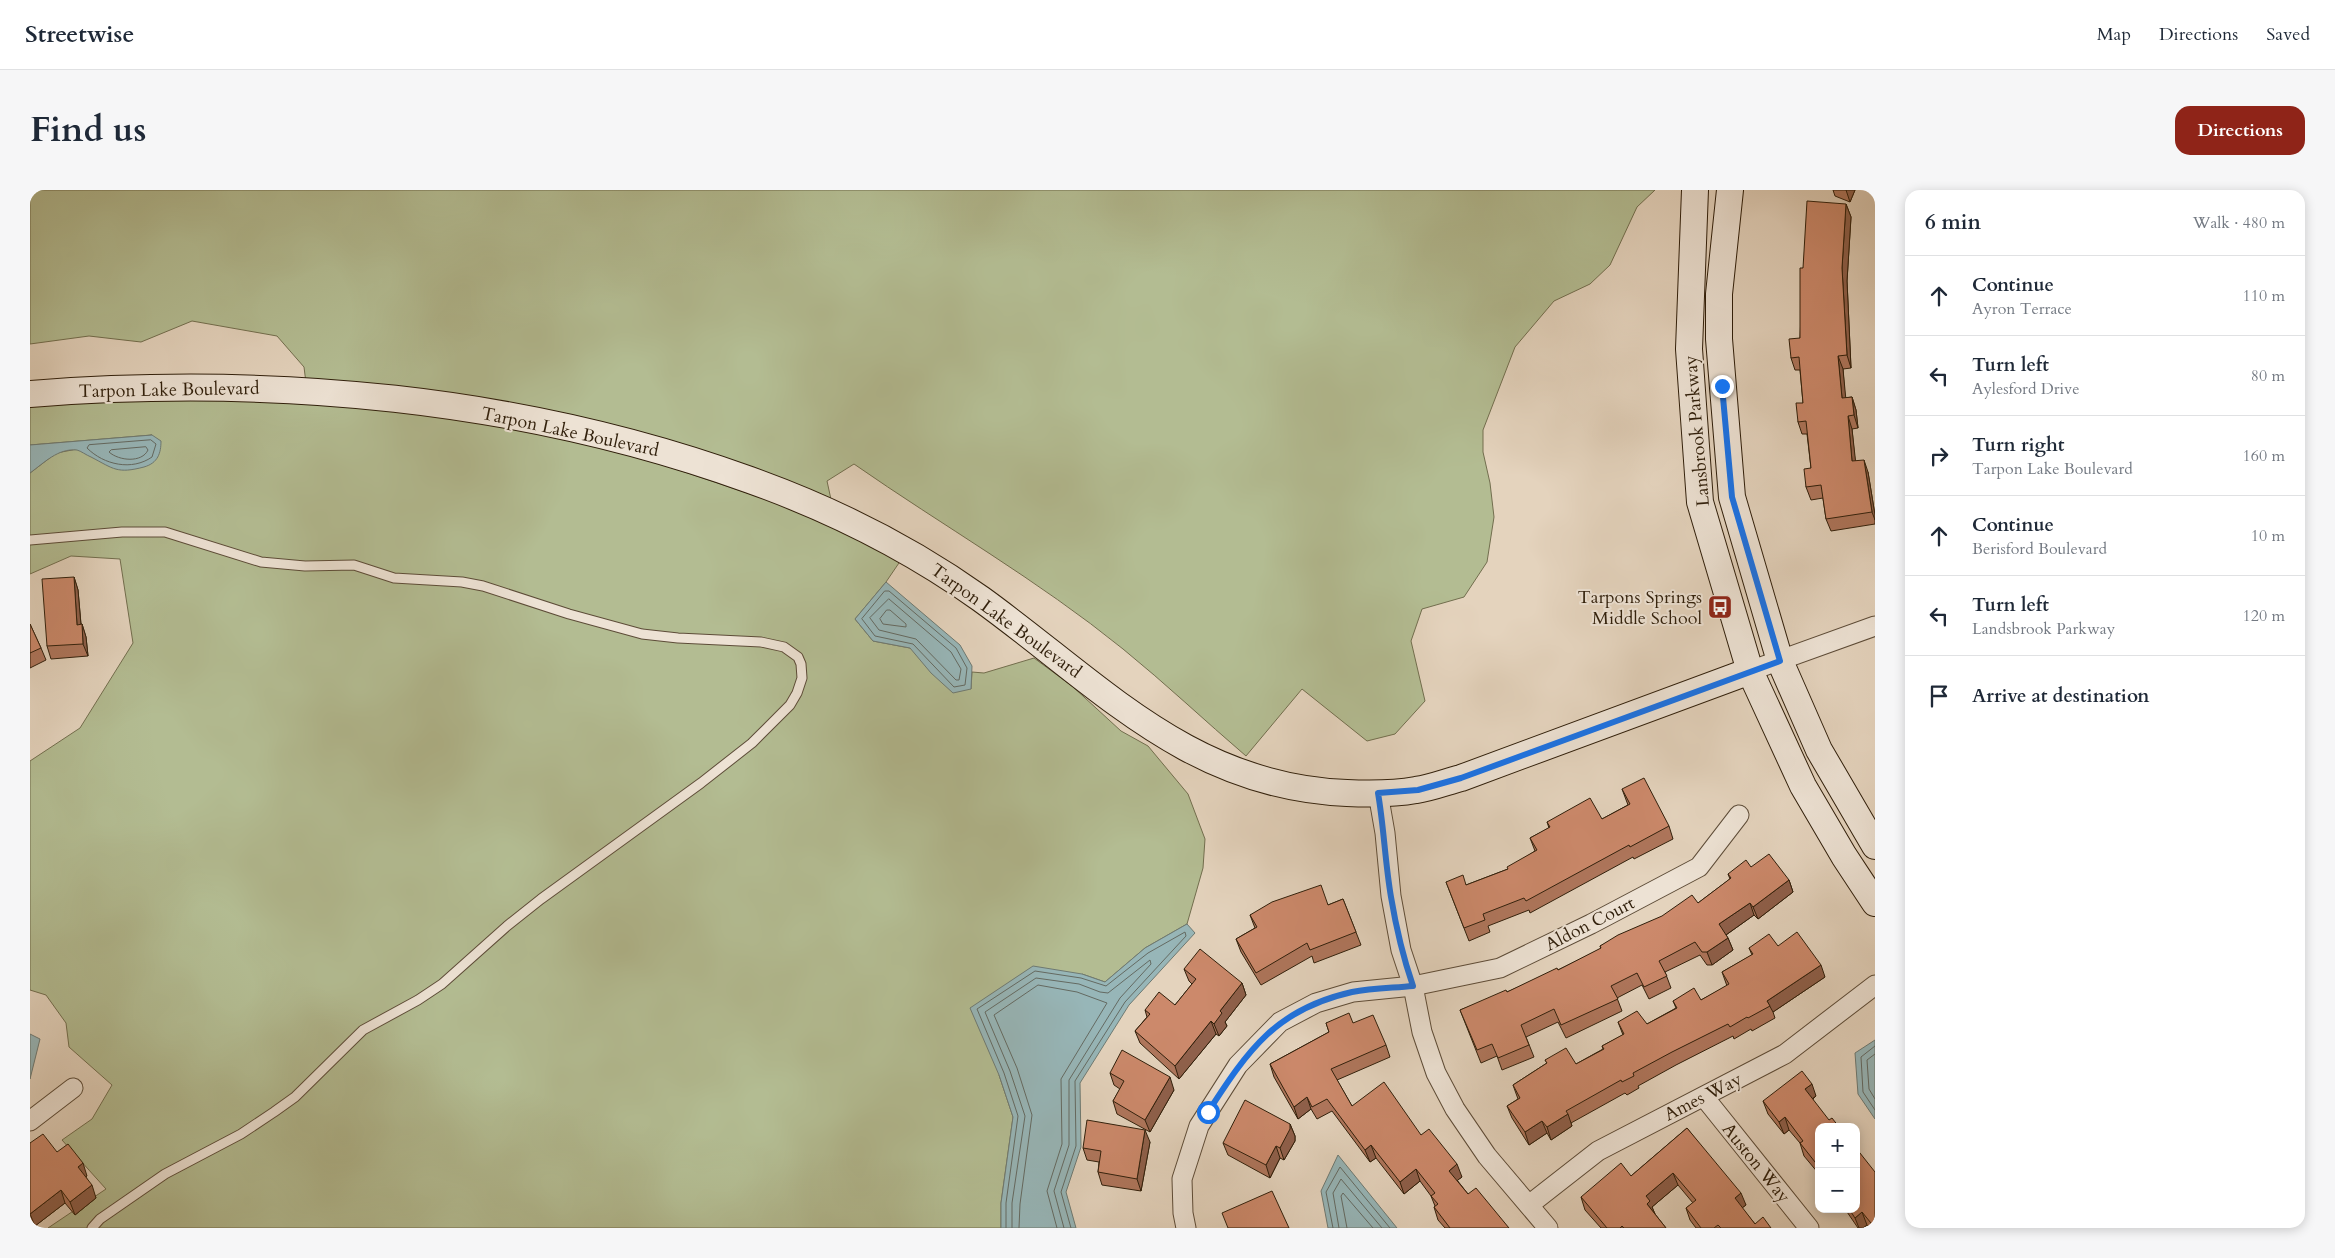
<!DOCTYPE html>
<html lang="en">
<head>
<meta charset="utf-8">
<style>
  :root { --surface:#fff; --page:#f6f6f7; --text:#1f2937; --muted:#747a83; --line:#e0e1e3; --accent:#8f2418 }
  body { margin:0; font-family:Cardo,serif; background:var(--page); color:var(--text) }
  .controls { position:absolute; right:15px; bottom:15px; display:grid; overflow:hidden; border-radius:10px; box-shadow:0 2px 12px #0003 }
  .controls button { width:45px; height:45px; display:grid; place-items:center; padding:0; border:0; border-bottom:1px solid var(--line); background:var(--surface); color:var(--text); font:25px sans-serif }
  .stop { position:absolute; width:15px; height:15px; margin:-11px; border:4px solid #1a73e8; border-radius:50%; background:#fff }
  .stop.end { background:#1a73e8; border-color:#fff; box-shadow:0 1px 5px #0008 }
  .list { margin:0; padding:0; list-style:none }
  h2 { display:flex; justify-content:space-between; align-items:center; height:65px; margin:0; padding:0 20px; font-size:21px }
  h2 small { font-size:16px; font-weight:400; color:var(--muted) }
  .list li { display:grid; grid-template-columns:32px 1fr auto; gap:15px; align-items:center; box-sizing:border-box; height:80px; padding:0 20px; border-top:1px solid var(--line) }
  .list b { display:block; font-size:19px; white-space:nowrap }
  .list p { margin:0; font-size:16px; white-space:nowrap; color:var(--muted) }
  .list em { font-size:16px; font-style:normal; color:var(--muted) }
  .icon { flex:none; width:28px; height:28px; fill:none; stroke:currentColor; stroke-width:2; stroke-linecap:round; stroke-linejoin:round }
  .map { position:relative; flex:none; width:1845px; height:1038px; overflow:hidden; border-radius:15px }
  header { display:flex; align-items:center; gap:30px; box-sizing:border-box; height:70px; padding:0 25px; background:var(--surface); border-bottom:1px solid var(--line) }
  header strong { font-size:24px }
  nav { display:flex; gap:28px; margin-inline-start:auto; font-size:18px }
  .intro { display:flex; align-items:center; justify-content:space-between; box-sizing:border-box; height:120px; padding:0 30px }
  h1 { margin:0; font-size:35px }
  .button { padding:12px 22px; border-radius:15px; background:var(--accent); color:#fff; font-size:18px; font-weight:700 }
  main { display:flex; gap:30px; padding:0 30px }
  aside { flex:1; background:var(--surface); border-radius:15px; box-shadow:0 2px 12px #0003 }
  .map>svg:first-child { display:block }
  .green { fill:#b3bc92; stroke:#726e4e }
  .water { fill:#97b6b8; stroke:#6e7a73 }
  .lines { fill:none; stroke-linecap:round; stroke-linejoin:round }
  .shore { stroke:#646a62; stroke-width:1 }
  .lane-casing { stroke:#5d4c38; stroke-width:11 }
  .street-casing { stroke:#5d4c38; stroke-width:21 }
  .secondary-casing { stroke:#301f0b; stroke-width:28 }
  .lane { stroke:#ede2d4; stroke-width:9 }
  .street { stroke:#ede2d4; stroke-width:19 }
  .secondary { stroke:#ede2d4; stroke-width:26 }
  .wall { fill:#af765c; stroke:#301f0b }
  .shaded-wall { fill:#8f604b; stroke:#301f0b }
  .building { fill:#cc896b; stroke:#301f0b }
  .route { stroke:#1a73e8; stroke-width:6 }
  .labels { text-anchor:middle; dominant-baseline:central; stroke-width:4; stroke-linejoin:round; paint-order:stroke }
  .street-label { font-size:18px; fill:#301f0b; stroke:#ede2d4 }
  .poi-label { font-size:18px; fill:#301f0b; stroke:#ede2d4; text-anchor:end }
</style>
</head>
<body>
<header>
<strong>Streetwise</strong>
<nav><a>Map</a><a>Directions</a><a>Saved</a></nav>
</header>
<div class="intro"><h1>Find us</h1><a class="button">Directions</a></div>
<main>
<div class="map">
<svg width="1845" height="1038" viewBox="0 0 1845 1038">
  <rect width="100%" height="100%" fill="#e4d3bd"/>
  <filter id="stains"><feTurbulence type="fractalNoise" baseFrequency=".004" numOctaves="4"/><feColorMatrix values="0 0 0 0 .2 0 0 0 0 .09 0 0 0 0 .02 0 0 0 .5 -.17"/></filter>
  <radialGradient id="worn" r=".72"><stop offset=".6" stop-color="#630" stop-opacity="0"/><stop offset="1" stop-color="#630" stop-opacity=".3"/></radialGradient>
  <g class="green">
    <path d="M0,0H1625L1607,17L1580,75L1560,94L1524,111L1485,157L1453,240V262L1460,293L1464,327L1457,372L1434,407L1392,419L1381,451L1395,511L1365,544L1337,551L1272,499L1216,566C1175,531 1135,493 1093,459C1008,390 913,336 824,274L797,291L802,314L724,282L276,193L274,177L247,146L162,131L111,152L59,146L0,154Z"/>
    <path d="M236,207L405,223L574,255L777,323L871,370L856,392L825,429L843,451L880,458L941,499L942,482L954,483L1004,468L1042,496L1091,541L1118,556L1158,604L1175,649L1173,678L1157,734L1115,758L1075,792L1052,784L969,885L983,927L971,1013V1038H18L76,999L32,950L62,929L82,895L39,857L36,833L16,805L0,800V571L50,538L103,453L90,369L41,366L0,384V283L26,263L122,245L0,255V213Z"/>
  </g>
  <g class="water">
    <path d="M122,245L131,251C131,263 128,273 114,277C87,284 84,279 61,267C56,265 51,261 47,260C28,258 14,273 0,283V255Z"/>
    <path d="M856,392L930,455L942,476L941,499L923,503L901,483L880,458L843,451L825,429Z"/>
    <path d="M1157,734L1165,743L1099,815L1050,893L1051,957L1036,1002L1046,1038H971V1013L983,927L969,885L940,818L1003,776L1052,784L1075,792L1115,758Z"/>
    <path d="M0,844L10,849L0,889Z"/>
    <path d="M1845,850V929L1828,904L1825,863Z"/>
    <path d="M1308,965L1367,1038H1298L1291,1001Z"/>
  </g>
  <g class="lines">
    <g class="shore">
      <path d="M121,250L126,254L122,267C102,281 74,275 57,258L59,255Z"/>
      <path d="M116,257L118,260C112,273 89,271 79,262L81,260Z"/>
      <path d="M855,401H859L926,458L937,478L935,495L924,497L883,454L845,446L832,429Z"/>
      <path d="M859,409L921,462L931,479L929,490H926L886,449L849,440L840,428Z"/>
      <path d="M857,420H860L876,434V437L853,434L850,429Z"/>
      <path d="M1845,856L1831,867L1833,902L1845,920"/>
      <path d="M1845,864L1837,870L1839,899L1845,909"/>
      <path d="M976,1038V1013L988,926L974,883L947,819L1005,781L1051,788L1076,796L1118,763L1155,742L1156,746L1095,812L1045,891L1046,956L1031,1002L1041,1038"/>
      <path d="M982,1038V1013L995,926L980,881L955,822L1006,788L1049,794L1070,802L1078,803L1120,770L1121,774L1090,808L1039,890V955L1024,1001L1034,1038"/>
      <path d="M989,1038L990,1014L1002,925L987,878L964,825L1008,795L1047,802L1077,813L1031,889L1032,954L1017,1001L1027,1038"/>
      <path d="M1303,1038L1296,1002L1310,977L1360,1038"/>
      <path d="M1309,1038L1303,1003L1311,989L1352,1038"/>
      <path d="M1317,1038L1311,1006L1313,1003L1343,1038"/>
    </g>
    <defs>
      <path id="lane" d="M0,350L92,342H135L231,372L275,376L324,375L364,388L432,392L453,396L539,424L612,444L648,448L731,452L754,457L768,467L771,474L772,488L767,503L760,515L722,553L671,593L511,709L477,736L412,794L388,810L333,840L265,907L244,922L211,944L135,984L70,1029L62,1038"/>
      <g id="street">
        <path d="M1720,481L1845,436"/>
        <path d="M1348,603L1355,643L1361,706L1371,760L1383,796L1392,842L1406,883L1425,919L1457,966L1518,1038"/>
        <path d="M1674,907L1779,1038"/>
        <path d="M0,931L43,898"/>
        <path d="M1499,1015L1568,961L1755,864L1845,795"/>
        <path d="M1156,1038L1153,1023L1152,989L1169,936L1208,875L1250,832L1286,813L1323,802L1383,796L1470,778L1561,734L1669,677L1709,625"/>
      </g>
      <g id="secondary">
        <path d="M1665,0L1659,159L1670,312L1720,481L1773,596L1814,666L1845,713"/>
        <path d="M1700,0L1689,104V149L1702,307L1750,471L1789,560L1845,656"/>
        <path d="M0,204C242,185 491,207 720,290C801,319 881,359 951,409C1070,495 1160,597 1317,603C1340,604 1364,604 1386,600C1401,598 1416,592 1431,588L1720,481"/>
      </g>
    </defs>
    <use href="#lane" class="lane-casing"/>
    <use href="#street" class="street-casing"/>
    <use href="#secondary" class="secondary-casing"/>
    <use href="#lane" class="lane"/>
    <use href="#street" class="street"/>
    <use href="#secondary" class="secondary"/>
  </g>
  <g class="wall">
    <path d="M1803,0H1825L1820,12L1805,6Z"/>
    <path d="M1816,14L1821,27L1817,91L1821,178L1813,179L1815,208L1822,207L1826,220L1828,238L1822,239L1825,271L1838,282L1845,325V334L1801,341L1796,329L1793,308L1781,310L1776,297L1781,278L1777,244H1772L1768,232L1773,213L1770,180H1765L1761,168L1770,148L1773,78Z"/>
    <path d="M44,387L48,400L51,434H52L56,447L58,466L21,469L17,456Z"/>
    <path d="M0,434L11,458L16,470L0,478Z"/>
    <path d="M1592,599L1639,636L1643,649L1604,669L1603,667L1500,723L1499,720L1458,736L1460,742L1439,751L1416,692L1436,695L1478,679L1505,661L1500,648L1519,638L1517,632L1572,629L1598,615Z"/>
    <path d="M1721,677L1759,690L1763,702L1728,729L1724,725L1696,745L1698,748L1703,760L1682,775H1677L1670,765L1635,782L1641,798L1619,809L1612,795L1587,808L1592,821L1536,848L1528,832L1496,847L1504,867L1472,880L1467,866L1451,873L1430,820L1477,802L1528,780L1571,759L1570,756L1668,713L1700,689L1698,684Z"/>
    <path d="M1313,709L1331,755L1284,773L1282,766L1231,795L1211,762L1206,749L1225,738L1220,725L1298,715Z"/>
    <path d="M1748,756L1795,787L1743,822L1745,828L1722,841L1721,839L1704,849L1703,846L1646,875L1608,896L1609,898L1597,905L1595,903L1541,933L1542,936L1521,950L1517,943L1499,955L1482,928L1477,916L1488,909L1483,895L1517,873L1515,870L1546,874L1573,859L1572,856L1593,845L1588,832L1617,834L1646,818L1643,811L1671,810L1697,796L1692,782L1722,765L1719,758Z"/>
    <path d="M1154,779L1212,793L1216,805L1195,832L1197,836L1189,846L1186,844L1149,889L1110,853L1105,841L1117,827L1115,820L1145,815L1162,794L1159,791Z"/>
    <path d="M1296,833H1323L1356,855L1360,867L1307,890L1322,916L1391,945L1432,987L1427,990L1438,1004L1479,1038H1415L1408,1030L1404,1017L1405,1016L1401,1006L1390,991L1374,1004L1346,968L1340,972L1302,921L1287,929L1281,919L1268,929L1244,887L1240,874L1299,842Z"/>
    <path d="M1080,883L1144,900L1120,942L1087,924L1083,911L1090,899L1084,895Z"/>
    <path d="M1786,906L1783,909L1789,937V984L1774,966L1770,953L1759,940L1754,944L1738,924L1733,911Z"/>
    <path d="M1260,934L1265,946V951L1254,970L1250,968L1240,988L1198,965L1193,953Z"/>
    <path d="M1657,938L1716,1015L1712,1018L1725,1034L1741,1038H1666L1660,1030L1656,1018L1663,1013L1648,995L1622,1017L1625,1024L1636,1038H1571L1555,1020L1551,1007L1601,986Z"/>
    <path d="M1120,952L1111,1001L1072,995L1068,982L1069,972L1057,970L1053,958Z"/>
    <path d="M0,953L27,962L57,986L56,987L66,1008L45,1025L35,1013L5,1036L0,1030Z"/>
    <path d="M1826,958L1845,1038H1839L1837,1035L1833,1038H1828L1815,1019H1826Z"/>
  </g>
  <g class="shaded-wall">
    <path d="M1816,0H1825L1820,12Z"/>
    <path d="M1816,14L1821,27L1817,91L1821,178L1817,165L1812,78Z"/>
    <path d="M1808,166L1813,179L1817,221L1812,208Z"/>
    <path d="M1822,207L1826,220L1828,238L1824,225Z"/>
    <path d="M1818,226L1822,239L1827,284L1822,271Z"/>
    <path d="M1834,270L1838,282L1845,325V330L1842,322Z"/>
    <path d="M44,387L48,400L52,447L47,435Z"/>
    <path d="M52,434L56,447L58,466L53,454Z"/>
    <path d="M1759,690L1763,702L1728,729L1723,717Z"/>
    <path d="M1720,713L1724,725L1693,747L1689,734Z"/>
    <path d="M1698,748L1703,760L1682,775L1677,762Z"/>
    <path d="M1791,775L1795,787L1743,822L1737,811Z"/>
    <path d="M1212,793L1216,805L1195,832L1197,836L1189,846L1184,834L1190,821Z"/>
    <path d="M1181,831L1186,844L1149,889L1145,876Z"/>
    <path d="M1140,887L1144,900L1120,942L1115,930Z"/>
    <path d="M1782,894L1786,906L1779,911L1775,899Z"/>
    <path d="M1277,907L1281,919L1268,929L1264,917Z"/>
    <path d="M1538,924L1542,936L1521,950L1517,937Z"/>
    <path d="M1755,927L1759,940L1754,944L1749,932Z"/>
    <path d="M1512,931L1517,943L1499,955L1495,942Z"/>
    <path d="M1260,934L1265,946V951L1254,970L1250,958Z"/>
    <path d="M1115,940L1120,952L1111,1001L1107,989Z"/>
    <path d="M1341,955L1346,968L1340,972L1335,960Z"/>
    <path d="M1246,956L1250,968L1240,988L1236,975Z"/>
    <path d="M53,973L57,986L52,989L48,977Z"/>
    <path d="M1427,974L1432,987L1424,993L1419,981Z"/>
    <path d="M1386,979L1390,991L1374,1004L1370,992Z"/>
    <path d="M1643,983L1648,995L1622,1017L1625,1024L1617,1014L1616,1006Z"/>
    <path d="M62,995L66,1008L45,1025L40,1012Z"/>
    <path d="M31,1000L35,1013L5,1036L0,1024Z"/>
    <path d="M1711,1003L1716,1015L1709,1020L1705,1008Z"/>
    <path d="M1832,1022L1837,1035L1833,1038H1829L1825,1028Z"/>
  </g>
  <g class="building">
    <path d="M1777,11L1816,14L1812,78L1817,165L1808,166L1812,208L1822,207L1824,225L1818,226L1822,271L1834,270L1842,322L1796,329L1791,295L1776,297L1774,279L1781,278L1776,231L1768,232L1766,213H1773L1769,167L1761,168L1759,149L1770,148V78H1773Z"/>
    <path d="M44,387L47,435L52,434L53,454L17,456L12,389Z"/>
    <path d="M0,434L11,458L0,463Z"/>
    <path d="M1614,588L1639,636L1600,657L1599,655L1496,711L1494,708L1453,724L1455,730L1434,738L1416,692L1433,685L1436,695L1478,679L1477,677L1507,660L1500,648L1520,637L1517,632L1560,608L1572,629L1600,614L1592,599Z"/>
    <path d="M1739,664L1759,690L1723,717L1720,713L1689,734L1698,748L1677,762H1672L1665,752L1629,771L1637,786L1614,797L1607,783L1581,796L1588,809L1531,835L1524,819L1491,835L1499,855L1468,868L1462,854L1447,860L1430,820L1476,800L1477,802L1527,778L1528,780L1571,758L1570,756L1588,745L1632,726L1662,705L1668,713L1701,688L1698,684L1716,670L1721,677Z"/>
    <path d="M1291,695L1298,715L1313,709L1326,742L1280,760L1277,753L1226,783L1206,749L1227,737L1220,725L1242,712Z"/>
    <path d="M1767,742L1791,775L1737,811L1740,816L1718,828L1717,827L1700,837L1698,834L1642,862L1603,883L1604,886L1592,892L1591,890L1536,921L1538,924L1517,937L1512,931L1495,942L1477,916L1490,908L1483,895L1517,873L1515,870L1536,858L1546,874L1574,859L1572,856L1594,844L1588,832L1607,821L1617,834L1647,818L1643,811L1664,798L1671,810L1699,794L1692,782L1723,764L1719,758L1739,744L1748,756Z"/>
    <path d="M1170,759L1212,793L1190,821L1192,823L1184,834L1181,831L1145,876L1105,841L1120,824L1115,820L1129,802L1145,815L1166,789L1154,779Z"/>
    <path d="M1319,823L1323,833L1343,825L1356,855L1301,879L1322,916L1354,892L1391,945L1399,939L1427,974L1419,981L1438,1004L1446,998L1479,1038H1420L1404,1017L1408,1014L1401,1006L1405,1003L1386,979L1370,992L1341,955L1335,960L1297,909L1282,917L1277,907L1264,917L1240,874L1299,842L1296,833Z"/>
    <path d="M1092,860L1140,887L1115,930L1083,911L1094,891L1080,883Z"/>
    <path d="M1772,881L1782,894L1775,899L1799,930L1802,928L1809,937H1789V977L1770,953L1773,951L1755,927L1749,932L1733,911Z"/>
    <path d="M1215,910L1260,934V939L1250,958L1246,956L1236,975L1193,953Z"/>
    <path d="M1057,930L1115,940L1107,989L1068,982L1071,961L1053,958Z"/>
    <path d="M1657,938L1711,1003L1705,1008L1725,1034L1733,1027L1741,1038H1691L1688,1035L1684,1038H1671L1656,1018L1666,1010L1643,983L1616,1006L1620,1011L1617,1014L1636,1038H1594L1592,1036L1590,1038H1577L1551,1007L1591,973L1601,986Z"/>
    <path d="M13,944L27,962L38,954L53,973L48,977L62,995L40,1012L31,1000L0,1024V953Z"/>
    <path d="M1826,958L1845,982V1038L1832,1022L1825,1028L1819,1019H1826Z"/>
    <path d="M1242,1001L1259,1038H1198L1192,1023Z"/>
  </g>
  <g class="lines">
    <path class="route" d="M1178,922C1218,860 1246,819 1322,802C1342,798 1363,798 1383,796C1373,767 1366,737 1361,707C1355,672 1354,638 1348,603L1388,600L1431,588L1750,471L1702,307L1692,196"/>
  </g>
  <defs>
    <symbol id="bus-square" viewBox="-11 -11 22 22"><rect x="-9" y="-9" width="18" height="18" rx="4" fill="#8f2418" stroke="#ede2d4"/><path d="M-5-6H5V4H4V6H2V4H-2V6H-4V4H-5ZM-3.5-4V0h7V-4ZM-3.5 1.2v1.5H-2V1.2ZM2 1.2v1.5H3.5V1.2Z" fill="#fff"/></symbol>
  </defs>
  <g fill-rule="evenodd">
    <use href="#bus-square" x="1676" y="403" width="28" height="28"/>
  </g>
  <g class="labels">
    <g class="street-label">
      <text transform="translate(139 200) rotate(-1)">Tarpon Lake Boulevard</text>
      <text transform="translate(1667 241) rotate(-95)">Lansbrook Parkway</text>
      <text transform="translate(540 242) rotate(12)">Tarpon Lake Boulevard</text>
      <text transform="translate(976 431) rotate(36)">Tarpon Lake Boulevard</text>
      <text transform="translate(1560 734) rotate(-27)">Aldon Court</text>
      <text transform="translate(1673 907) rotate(-27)">Ames Way</text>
      <text transform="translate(1726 973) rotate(51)">Auston Way</text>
    </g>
    <g class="poi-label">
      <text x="1672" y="407">Tarpons Springs<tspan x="1672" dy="21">Middle School</tspan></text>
    </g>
  </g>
  <rect width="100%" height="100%" filter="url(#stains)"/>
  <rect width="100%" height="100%" fill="url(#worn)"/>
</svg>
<div class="controls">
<button>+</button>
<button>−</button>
</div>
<div class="stop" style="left:1178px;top:922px"></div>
<div class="stop end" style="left:1692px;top:196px"></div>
</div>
<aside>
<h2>6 min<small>Walk · 480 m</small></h2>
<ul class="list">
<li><svg class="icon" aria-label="ahead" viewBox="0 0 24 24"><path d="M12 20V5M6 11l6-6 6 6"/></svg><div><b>Continue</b><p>Ayron Terrace</p></div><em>110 m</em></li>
<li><svg class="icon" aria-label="left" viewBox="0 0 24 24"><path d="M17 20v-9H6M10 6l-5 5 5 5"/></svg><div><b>Turn left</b><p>Aylesford Drive</p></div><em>80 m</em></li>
<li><svg class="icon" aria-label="right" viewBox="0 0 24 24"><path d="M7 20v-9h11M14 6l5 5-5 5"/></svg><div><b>Turn right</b><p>Tarpon Lake Boulevard</p></div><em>160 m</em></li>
<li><svg class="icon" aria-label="ahead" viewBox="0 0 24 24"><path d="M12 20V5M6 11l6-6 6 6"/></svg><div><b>Continue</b><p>Berisford Boulevard</p></div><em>10 m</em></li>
<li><svg class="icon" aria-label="left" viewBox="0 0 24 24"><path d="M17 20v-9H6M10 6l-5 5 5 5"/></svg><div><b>Turn left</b><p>Landsbrook Parkway</p></div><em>120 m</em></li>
<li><svg class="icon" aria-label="arrive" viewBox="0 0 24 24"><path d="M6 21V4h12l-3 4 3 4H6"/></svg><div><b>Arrive at destination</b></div></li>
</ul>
</aside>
</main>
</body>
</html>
